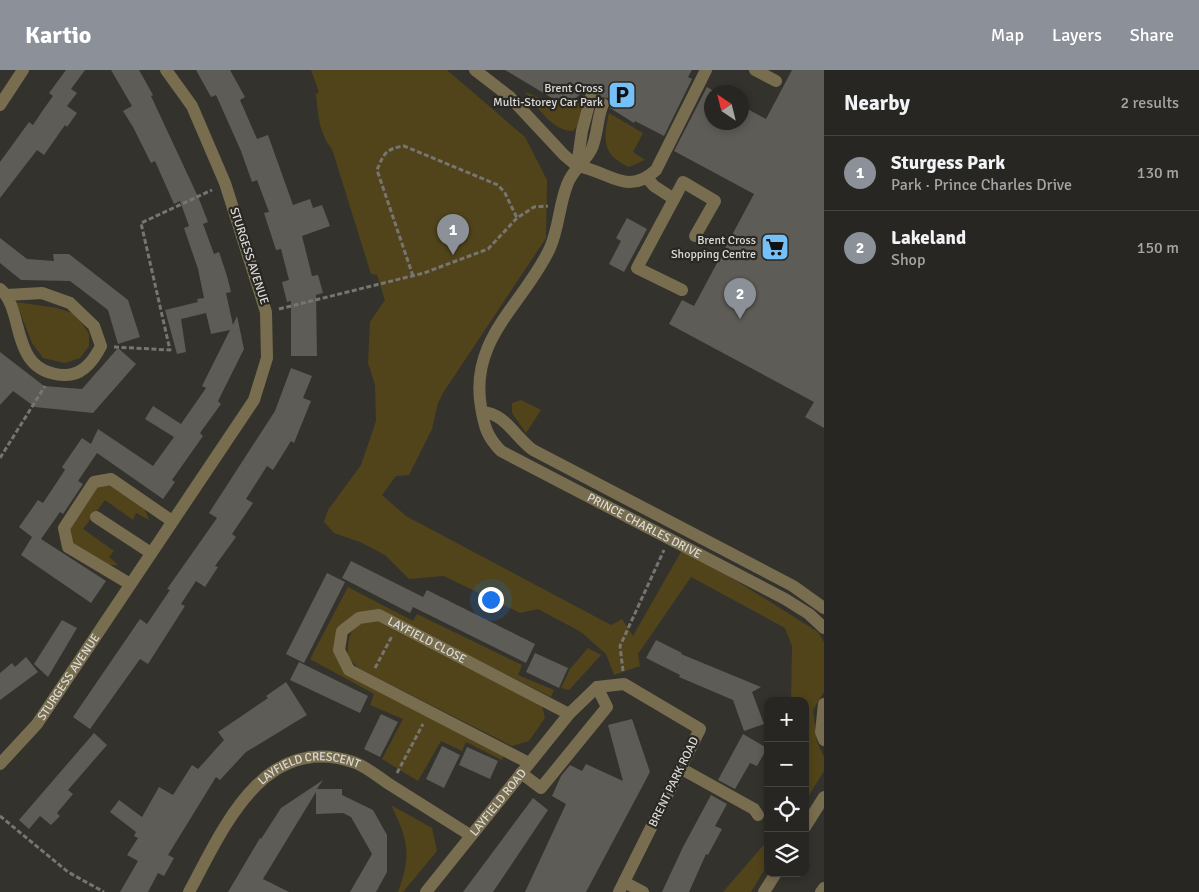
<!DOCTYPE html>
<html lang="en">
<head>
<meta charset="utf-8">
<style>
  :root { --surface:#272622; --page:#33322f; --text:#f1f3f6; --muted:#a4a5a5; --line:#434340; --accent:#8c9099 }
  body { margin:0; font-family:Signika,sans-serif; background:var(--page); color:var(--text) }
  .controls { position:absolute; right:15px; bottom:15px; display:grid; overflow:hidden; border-radius:10px; box-shadow:0 2px 8px #0003 }
  .controls button { width:45px; height:45px; display:grid; place-items:center; padding:0; border:0; border-bottom:1px solid var(--line); background:var(--surface); color:var(--text); font:25px sans-serif }
  .compass { position:absolute; left:704px; top:15px; width:45px; height:45px; border-radius:50%; background:var(--surface); box-shadow:0 2px 8px #0003; rotate:325deg }
  .you { position:absolute; left:490px; top:529px; width:18px; height:18px; margin:-12px; border:4px solid #fff; border-radius:50%; background:#1a73e8; box-shadow:0 0 0 8px #1a73e833 }
  .badge { display:grid; place-items:center; width:32px; height:32px; border-radius:50%; background:var(--accent); color:#fff; font-size:16px; font-weight:700 }
  .pin { position:absolute; translate:-50% -41px; filter:drop-shadow(0 1px 2px #0008) }
  .pin::after { content:''; position:absolute; top:26px; width:18px; height:15px; background:inherit; clip-path:polygon(0 0,100% 0,50% 100%) }
  .list { margin:0; padding:0; list-style:none }
  h2 { display:flex; justify-content:space-between; align-items:center; height:65px; margin:0; padding:0 20px; font-size:21px }
  h2 small { font-size:16px; font-weight:400; color:var(--muted) }
  .list li { display:grid; grid-template-columns:32px 1fr auto; gap:15px; align-items:center; box-sizing:border-box; height:75px; padding:0 20px; border-top:1px solid var(--line) }
  .list b { display:block; font-size:19px; white-space:nowrap }
  .list p { margin:0; font-size:16px; white-space:nowrap; color:var(--muted) }
  .list em { font-size:16px; font-style:normal; color:var(--muted) }
  .icon { flex:none; width:28px; height:28px; fill:none; stroke:currentColor; stroke-width:2; stroke-linecap:round; stroke-linejoin:round }
  .map { position:relative; flex:none; width:824px; height:822px; overflow:hidden }
  header { display:flex; align-items:center; gap:30px; box-sizing:border-box; height:70px; padding:0 25px; background:var(--accent); color:#fff }
  header strong { font-size:24px }
  nav { display:flex; gap:28px; margin-inline-start:auto; font-size:18px }
  main { display:flex }
  aside { flex:1; background:var(--surface) }
  .map>svg:first-child { display:block }
  .green { fill:#51441a }
  .building { fill:#5e5c56 }
  .lines { fill:none; stroke-linecap:round; stroke-linejoin:round }
  .path { stroke:#777571; stroke-width:3; stroke-dasharray:5 2.5; stroke-linecap:butt }
  .minor { stroke:#786e4f; stroke-width:12 }
  .labels { text-anchor:middle; dominant-baseline:central; stroke-width:4.5; stroke-linejoin:round; paint-order:stroke }
  .poi-label { font-size:12px; fill:#dcdad7; stroke:#2a2823; text-anchor:end }
  .street-label { font-size:12px; fill:#dcdad7; stroke:#2a2823 }
</style>
</head>
<body>
<header>
<strong>Kartio</strong>
<nav><a>Map</a><a>Layers</a><a>Share</a></nav>
</header>
<main>
<div class="map">
<svg width="824" height="822" viewBox="0 0 824 822">
  <rect width="100%" height="100%" fill="#34322d"/>
  <g class="green">
    <path d="M311,0H447L525,67L547,110L546,168L443,323L438,333L432,359L409,405L396,406L382,425L406,446L611,555L622,549L633,566L682,480L708,493L818,562L824,572V622L813,640L817,672L824,687V701L805,732V631H791L792,576L785,558L691,507L638,584L640,596L614,605L606,584L581,562L538,539L520,543L444,506L409,509L385,485L360,472L334,463L324,452L328,440L361,395L376,351L375,315L368,293L370,252L385,230L377,205L371,204L332,79C319,63 318,45 316,24L319,22Z"/>
    <path d="M525,22C551,32 558,41 583,25L586,26L578,55L573,61C552,61 538,37 525,22Z"/>
    <path d="M609,43L643,63L633,82L645,90L629,97C602,85 603,69 609,43Z"/>
    <path d="M16,232L57,238L76,244L89,264V276L80,288L65,293L43,288L32,273Z"/>
    <path d="M521,330L541,340L526,363L512,343V333Z"/>
    <path d="M110,413L143,435L149,450L136,443L133,450L105,430L83,459L114,481L109,487L118,495H107L73,473L68,457L97,416Z"/>
    <path d="M348,517L413,551L417,544L522,595L518,605L554,620L551,627L379,540L357,543L337,557L334,577L346,601L504,685L502,690L466,672L462,681L441,671L418,711L382,689L403,649L370,635L374,624L310,589Z"/>
    <path d="M378,550L542,636L545,648L529,671L512,676L358,598L348,587C347,562 352,553 378,550Z"/>
    <path d="M588,578L601,585L569,620L561,618L570,599Z"/>
    <path d="M391,735L432,758L437,781L403,822H398C412,785 408,769 391,735Z"/>
    <path d="M768,770V794L751,822H723Z"/>
  </g>
  <g class="building">
    <path d="M66,0H85L71,19L77,23L67,36L77,43L67,57L65,55L44,85L37,80L0,128V92L29,52L33,55L43,40L53,26L49,23Z"/>
    <path d="M111,0H139L153,25L151,26L199,129L208,152L203,154L214,184L219,182L227,206L231,222L226,223L233,255L237,246L244,279L218,331L221,334L200,363L203,366L172,410L175,412L163,429L97,383L78,411L83,414L63,444L60,442L41,469L106,511L91,533L21,485L32,467L19,457L38,430L43,433L65,400L62,397L82,368L91,374L98,359L153,396L174,367L145,349L153,336L181,354L206,318L202,316L230,260L211,264L206,243L181,249L186,282L177,284L165,240L198,232L197,229L204,228L198,199L184,158L189,156L180,131L174,134L155,91L151,93L133,57L123,41L132,36Z"/>
    <path d="M196,0H230L245,27L240,30L257,69L268,65L293,135L310,129L313,138L322,135L330,156L302,166L312,206L318,205L323,223L316,225L317,286H291V231L287,232L282,212L289,210L281,179L276,180L264,143L269,142L257,110L252,112L241,81L216,25L211,27Z"/>
    <path d="M505,0H692L688,7L692,9L664,66L635,51L634,53L610,38L609,28L599,27L594,19L582,22L574,30L562,34Z"/>
    <path d="M792,0H824V358L805,347L814,332L669,254L682,230L694,236L754,124L674,81L707,17L712,20V52H742V36L766,49Z"/>
    <path d="M627,148L647,159L624,202L609,194L621,171L616,168Z"/>
    <path d="M0,168L27,189L54,191L53,184H69L128,230L140,267L118,274L108,240L70,211L21,210L0,193Z"/>
    <path d="M118,278L136,294L93,343L35,337L13,321L0,335V282L44,316L82,319Z"/>
    <path d="M291,298L312,306L303,328L311,331L294,373L291,371L273,400L267,396L246,429L253,433L232,464L236,467L215,496L218,497L205,517L196,511L181,534L185,536L148,594L140,589L90,659L73,647L140,549L147,554L170,520L167,519L217,448L209,443L275,341Z"/>
    <path d="M351,491L423,527L427,520L535,574L526,593L413,537L410,543L342,508Z"/>
    <path d="M327,503L345,512L304,593L286,584Z"/>
    <path d="M62,550L77,558L48,607L34,594Z"/>
    <path d="M656,570L682,583L681,584L761,617L752,622L764,654L744,661L733,630L679,607L680,605L646,588Z"/>
    <path d="M535,583L568,598L559,618L526,602Z"/>
    <path d="M26,587L38,602L0,630V603L12,593L15,597Z"/>
    <path d="M299,592L368,626L360,643L290,610Z"/>
    <path d="M286,612L307,645L246,682L220,710L216,707L168,785L174,788L164,806L158,803L148,822H120L138,791L127,785L138,768L134,766L136,762L110,742L119,730L142,747L159,717L173,725L192,695L198,699L224,670L218,662L268,628L266,626Z"/>
    <path d="M381,644L398,652L380,687L364,679Z"/>
    <path d="M632,649L650,702L586,822H525L566,734L552,726L561,706L570,695L582,701L586,694L623,711L608,655Z"/>
    <path d="M94,663L107,675L68,720L73,724L57,743L60,746L51,755L40,746L29,759L19,750Z"/>
    <path d="M743,664L767,678L757,696L750,693L735,719L718,710Z"/>
    <path d="M442,676L460,685L444,718L426,709Z"/>
    <path d="M467,677L498,691L490,709L459,695Z"/>
    <path d="M323,710L317,719H342V725L373,740L387,765V802L376,822H350L372,784L351,747L343,743L316,744V722L263,809L289,822H228L260,768L261,769L281,738Z"/>
    <path d="M711,725L727,734L715,756L722,759L708,785L706,784L689,822H662L683,777Z"/>
    <path d="M533,728L548,740L493,822H463Z"/>
  </g>
  <g class="lines">
    <g class="path">
      <path d="M413,206L377,100C384,83 386,79 404,76L498,115L505,123L517,148"/>
      <path d="M279,239L424,203L488,179L517,148L534,137L548,136"/>
      <path d="M114,277L170,280L141,153L212,120"/>
      <path d="M0,388L45,316"/>
      <path d="M375,598L392,566"/>
      <path d="M623,601L620,576L664,480"/>
      <path d="M397,703L423,654"/>
      <path d="M0,746L68,802L104,822"/>
    </g>
    <g class="minor">
      <path d="M475,0L510,27L564,85L577,96"/>
      <path d="M755,0L776,11"/>
      <path id="s1" d="M603,34C597,48 598,63 592,78C586,92 573,98 567,115C559,136 559,157 550,178C524,234 469,268 481,337C484,356 487,367 501,381L785,529L809,544L824,558"/>
      <path d="M0,35L23,0"/>
      <path d="M577,96C609,101 627,127 656,100L706,0"/>
      <path d="M577,96L582,61L591,27"/>
      <path d="M647,108L654,116L674,129L683,112L715,131L695,166"/>
      <path d="M674,129L637,198L682,220"/>
      <path d="M0,219C26,240 8,302 64,305C82,306 94,290 101,276L94,256L70,233L42,223L7,225"/>
      <path d="M482,342C505,343 515,367 533,380L793,516L824,538"/>
      <path d="M96,447L151,483"/>
      <path d="M130,514L68,477L64,458L94,412L111,409L172,451"/>
      <path d="M824,634L821,662L824,670"/>
      <path id="s2" d="M529,693L349,600L339,580L342,561L359,548L379,545L569,644"/>
      <path id="s3" d="M0,694L37,654L254,330L267,288L266,242L225,113L192,36L166,0"/>
      <path d="M680,698L754,739L758,745"/>
      <path d="M521,703L541,718L607,637L597,617"/>
      <path d="M805,757L824,727"/>
      <path d="M624,812L643,822"/>
      <path id="s4" d="M189,822C223,759 263,662 353,692C366,696 378,707 389,714C416,731 443,748 470,765"/>
      <path id="s5" d="M426,822L569,644L597,617L624,614L700,659L619,822"/>
      <path d="M764,822L776,803"/>
      <path d="M821,822L824,818"/>
    </g>
  </g>
  <defs>
    <symbol id="parking-square" viewBox="-11 -11 22 22"><rect x="-9" y="-9" width="18" height="18" rx="4" fill="#75c0f6" stroke="#2a2823"/><path d="M-3.5-5.5H1a3.5 3.5 0 0 1 0 7H-1V5.5H-3.5ZM-1-3.4V-.6H.8a1.4 1.4 0 0 0 0-2.8Z" fill="#111"/></symbol>
    <symbol id="supermarket-square" viewBox="-11 -11 22 22"><rect x="-9" y="-9" width="18" height="18" rx="4" fill="#75c0f6" stroke="#2a2823"/><path d="M-6-5.5h2.5l.6 2H6L4.5 2H-2.5L-4.4-4H-6ZM-1.5 3.2a1.3 1.3 0 1 0 .1 0ZM3 3.2a1.3 1.3 0 1 0 .1 0Z" fill="#111"/></symbol>
  </defs>
  <g fill-rule="evenodd">
    <use href="#parking-square" x="606" y="9" width="32" height="32"/>
    <use href="#supermarket-square" x="759" y="161" width="32" height="32"/>
  </g>
  <g class="labels">
    <g class="poi-label">
      <text x="603" y="18">Brent Cross<tspan x="603" dy="14">Multi-Storey Car Park</tspan></text>
      <text x="756" y="170">Brent Cross<tspan x="756" dy="14">Shopping Centre</tspan></text>
    </g>
    <g class="street-label">
      <text transform="translate(249 186) rotate(72)">STURGESS AVENUE</text>
      <text stroke="none"><textPath href="#s1" startOffset="545">PRINCE CHARLES DRIVE</textPath></text>
      <text stroke="none"><textPath href="#s2" startOffset="340">LAYFIELD CLOSE</textPath></text>
      <text stroke="none"><textPath href="#s3" startOffset="111">STURGESS AVENUE</textPath></text>
      <text stroke="none"><textPath href="#s4" startOffset="185">LAYFIELD CRESCENT</textPath></text>
      <text transform="translate(674 712) rotate(-64)">BRENT PARK ROAD</text>
      <text stroke="none"><textPath href="#s5" startOffset="115">LAYFIELD ROAD</textPath></text>
    </g>
  </g>
</svg>
<div class="controls">
<button>+</button>
<button>−</button>
<button><svg class="icon" aria-label="locate" viewBox="0 0 24 24"><circle cx="12" cy="12" r="6"/><path d="M12 2v4M12 18v4M2 12h4M18 12h4"/></svg></button>
<button><svg class="icon" aria-label="layers" viewBox="0 0 24 24"><path d="M12 4l9 5-9 5-9-5zM3 14l9 5 9-5"/></svg></button>
</div>
<svg class="compass" viewBox="-18 -18 36 36"><path d="M0-13l5 13h-10z" fill="#e53935"/><path d="M0 13l5-13h-10z" fill="#a4a5a5"/></svg>
<div class="you"></div>
<div class="pin badge" style="left:453px;top:185px">1</div>
<div class="pin badge" style="left:740px;top:249px">2</div>
</div>
<aside>
<h2>Nearby<small>2 results</small></h2>
<ul class="list">
<li><span class="badge">1</span><div><b>Sturgess Park</b><p>Park · Prince Charles Drive</p></div><em>130 m</em></li>
<li><span class="badge">2</span><div><b>Lakeland</b><p>Shop</p></div><em>150 m</em></li>
</ul>
</aside>
</main>
</body>
</html>
